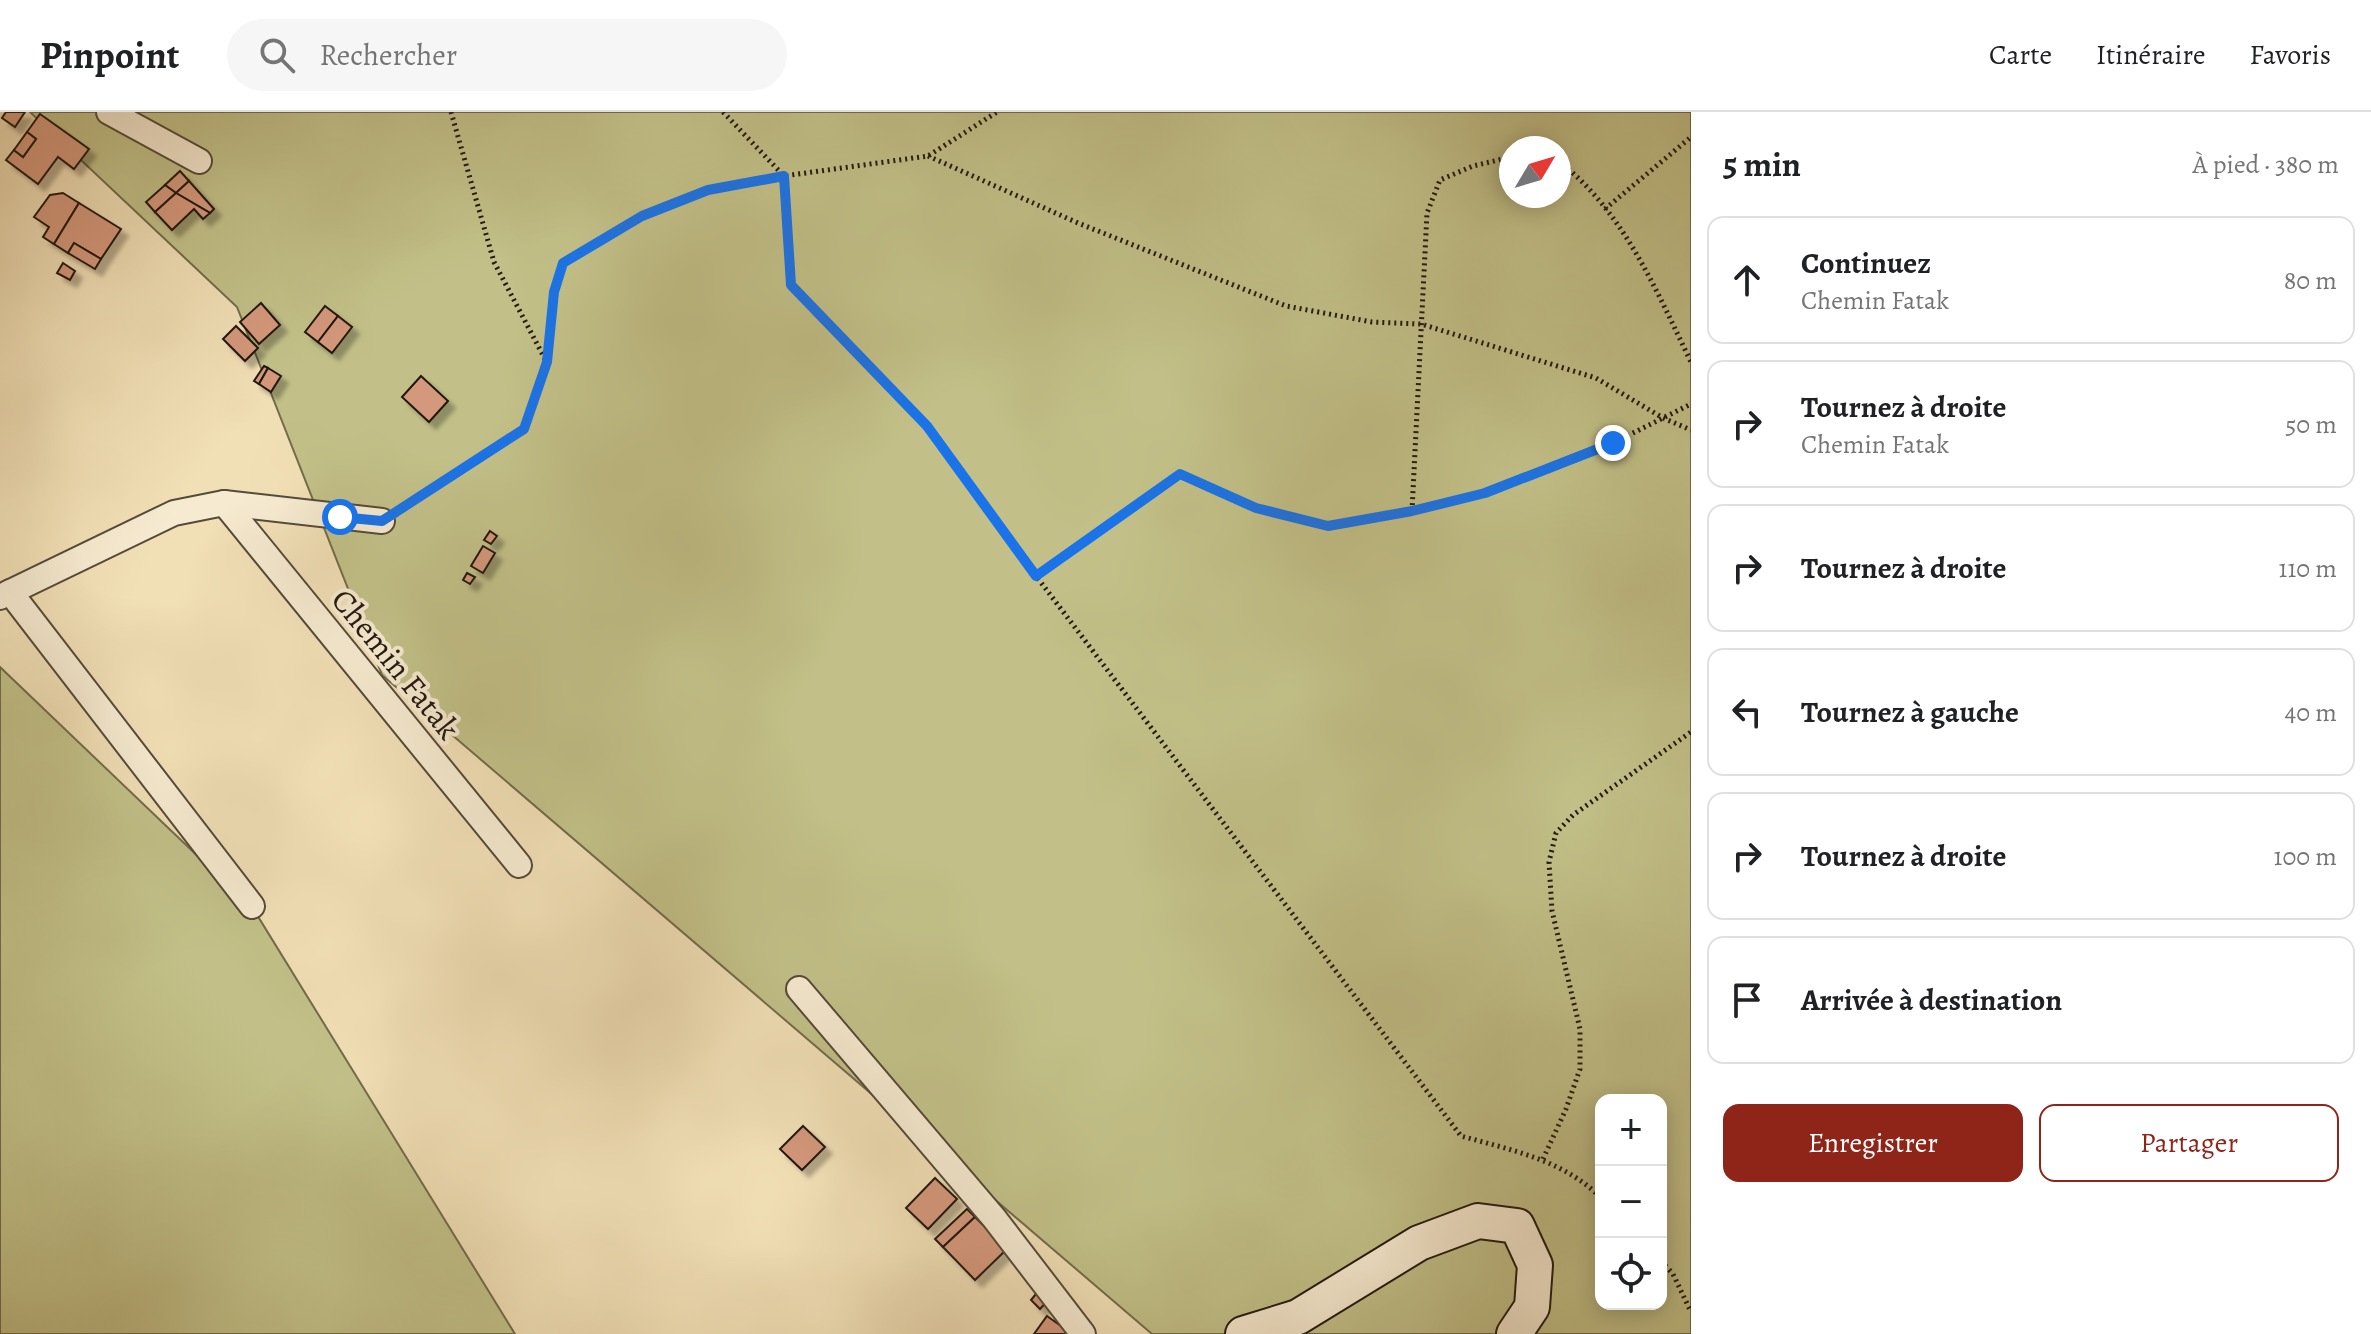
<!DOCTYPE html>
<html lang="fr">
<head>
<meta charset="utf-8">
<style>
  :root { --surface:#fff; --page:#f6f6f6; --text:#202124; --muted:#757577; --line:#e0e0e0; --accent:#8f2418 }
  body { margin:0; font-family:Alegreya,serif; background:var(--page); color:var(--text) }
  .controls { position:absolute; right:24px; bottom:24px; display:grid; overflow:hidden; border-radius:16px; box-shadow:0 4px 20px #0003 }
  .controls button { width:72px; height:72px; display:grid; place-items:center; padding:0; border:0; border-bottom:2px solid var(--line); background:var(--surface); color:var(--text); font:40px sans-serif }
  .compass { position:absolute; left:1499px; top:24px; width:72px; height:72px; border-radius:50%; background:var(--surface); box-shadow:0 4px 20px #0003; rotate:52deg }
  .stop { position:absolute; width:24px; height:24px; margin:-18px; border:6px solid #1a73e8; border-radius:50%; background:#fff }
  .stop.end { background:#1a73e8; border-color:#fff; box-shadow:0 2px 8px #0008 }
  .list { margin:0; padding:0; list-style:none }
  h2 { display:flex; justify-content:space-between; align-items:center; height:104px; margin:0; padding:0 32px; font-size:34px }
  h2 small { font-size:26px; font-weight:400; color:var(--muted) }
  .list li { display:grid; grid-template-columns:52px 1fr auto; gap:24px; align-items:center; box-sizing:border-box; height:128px; margin:0 16px 16px; padding:0 16px; border:2px solid var(--line); border-radius:16px }
  .list b { display:block; font-size:30px; white-space:nowrap }
  .list p { margin:0; font-size:26px; white-space:nowrap; color:var(--muted) }
  .list em { font-size:26px; font-style:normal; color:var(--muted) }
  .actions { display:flex; gap:16px; padding:24px 32px }
  .actions a { flex:1; padding:18px 0; border:2px solid var(--accent); border-radius:16px; text-align:center; font-size:28px; color:var(--accent) }
  .actions .main { background:var(--accent); color:#fff }
  .icon { flex:none; width:44px; height:44px; fill:none; stroke:currentColor; stroke-width:2; stroke-linecap:round; stroke-linejoin:round }
  .map { position:relative; flex:none; width:1691px; height:1222px; overflow:hidden }
  header { display:flex; align-items:center; gap:48px; box-sizing:border-box; height:112px; padding:0 40px; background:var(--surface); border-bottom:2px solid var(--line) }
  header strong { font-size:38px }
  nav { display:flex; gap:44px; margin-inline-start:auto; font-size:28px }
  .search { width:560px; height:72px; background:var(--page); display:flex; align-items:center; gap:20px; box-sizing:border-box; padding:0 28px; border-radius:44px; color:var(--muted); font-size:30px }
  main { display:flex }
  aside { flex:1; background:var(--surface) }
  .map>svg:first-child { display:block }
  .green { fill:#c2c088; stroke:#726c4c; stroke-width:2; fill-rule:evenodd }
  .building { fill:#d4987b; stroke:#221910; stroke-width:2; filter:url(#shadow) }
  .lines { fill:none; stroke-linecap:round; stroke-linejoin:round }
  .street-casing { stroke:#564a3a; stroke-width:28 }
  .secondary-casing { stroke:#221910; stroke-width:38 }
  .path { stroke:#221910; stroke-width:5; stroke-dasharray:2 4; stroke-linecap:butt }
  .street { stroke:#f6ead0; stroke-width:24 }
  .secondary { stroke:#f6ead0; stroke-width:34 }
  .route { stroke:#1a73e8; stroke-width:10 }
  .labels { text-anchor:middle; dominant-baseline:central; stroke-width:8; stroke-linejoin:round; paint-order:stroke }
  .street-label { font-size:32px; fill:#221910; stroke:#f6ead0 }
</style>
</head>
<body>
<header>
<strong>Pinpoint</strong>
<div class="search"><svg class="icon" aria-label="search" viewBox="0 0 24 24"><circle cx="10" cy="10" r="6"/><path d="M15 15l6 6"/></svg>Rechercher</div>
<nav><a>Carte</a><a>Itinéraire</a><a>Favoris</a></nav>
</header>
<main>
<div class="map">
<svg width="1691" height="1222" viewBox="0 0 1691 1222">
  <defs>
    <filter id="shadow"><feDropShadow dx="7" dy="7" stdDeviation="2" flood-color="#0004"/></filter>
  </defs>
  <rect width="100%" height="100%" fill="#f1dfb6"/>
  <filter id="stains"><feTurbulence type="fractalNoise" baseFrequency=".0025" numOctaves="4"/><feColorMatrix values="0 0 0 0 .2 0 0 0 0 .09 0 0 0 0 .02 0 0 0 .5 -.17"/></filter>
  <radialGradient id="worn" r=".72"><stop offset=".6" stop-color="#630" stop-opacity="0"/><stop offset="1" stop-color="#630" stop-opacity=".3"/></radialGradient>
  <g class="green">
    <path d="M30,0H1691V1222H1152L382,563L237,195ZM1511,36H1559V84H1511ZM1601,988H1661V1192H1601Z"/>
    <path d="M0,555L254,798L515,1222H0Z"/>
  </g>
  <g class="building">
    <path d="M6,0H25L15,15L2,6Z"/>
    <path d="M40,2L89,37L74,57L58,45L38,72L6,48L14,38L23,45L36,27L27,20Z"/>
    <path d="M27,20L36,27L23,45L14,38Z"/>
    <path d="M180,59L189,69L176,81L165,73Z"/>
    <path d="M189,69L214,97L210,101L176,81Z"/>
    <path d="M165,73L176,81L155,100L146,90Z"/>
    <path d="M63,81L79,91L54,132L43,125L49,115L34,105L50,83Z"/>
    <path d="M176,81L210,101L203,107L194,97L172,118L155,100Z"/>
    <path d="M79,91L121,117L101,147L74,131L68,141L54,132Z"/>
    <path d="M74,131L101,147L95,157L68,141Z"/>
    <path d="M63,151L75,159L70,168L57,161Z"/>
    <path d="M261,191L280,213L259,232L240,210Z"/>
    <path d="M325,194L338,204L318,230L305,220Z"/>
    <path d="M338,204L352,215L332,241L318,230Z"/>
    <path d="M236,214L258,236L245,249L223,227Z"/>
    <path d="M264,254L268,256L259,272L254,269Z"/>
    <path d="M268,256L281,264L271,280L259,272Z"/>
    <path d="M421,264L448,289L429,310L402,285Z"/>
    <path d="M490,419L497,424L491,432L484,428Z"/>
    <path d="M483,434L495,441L483,461L471,454Z"/>
    <path d="M467,461L475,465L470,472L463,468Z"/>
    <path d="M803,1014L825,1035L802,1058L780,1037Z"/>
    <path d="M935,1066L957,1087L928,1117L906,1096Z"/>
    <path d="M967,1097L975,1105L943,1135L935,1127Z"/>
    <path d="M975,1105L1007,1137L975,1168L943,1135Z"/>
    <path d="M1040,1177L1050,1186L1040,1197L1031,1188Z"/>
    <path d="M1047,1204L1068,1219L1066,1222H1034Z"/>
  </g>
  <g class="lines">
    <defs>
      <g id="street">
        <path d="M109,0L199,49"/>
        <path d="M224,391L519,753"/>
        <path d="M10,480L252,794"/>
        <path d="M0,485L174,401L224,391L382,409"/>
        <path d="M799,877L994,1106L1083,1222"/>
      </g>
      <path id="secondary" d="M1243,1222L1298,1205L1419,1131L1478,1109L1517,1114L1535,1153L1532,1195L1514,1222"/>
    </defs>
    <use href="#street" class="street-casing"/>
    <use href="#secondary" class="secondary-casing"/>
    <g class="path">
      <path d="M451,0L494,150L546,249"/>
      <path d="M723,0L784,64L791,173L927,314L1036,464L1461,1024C1511,1038 1564,1048 1601,1086"/>
      <path d="M928,44L1078,111L1286,194L1372,210L1421,212L1596,266L1663,306L1691,318"/>
      <path d="M1559,49C1625,102 1655,176 1691,250"/>
      <path d="M1605,97L1691,25"/>
      <path d="M403,395L524,317L547,250L554,180L563,151L642,104L708,78L784,64L928,44L997,0"/>
      <path d="M1412,399L1427,101L1440,68L1473,54L1511,45"/>
      <path d="M1036,464L1180,362L1256,396L1328,414L1412,399L1485,381L1613,331L1691,292"/>
      <path d="M1543,1047L1566,997L1580,957V917L1552,799L1549,750L1556,721L1573,703L1691,620"/>
      <path d="M1661,1149L1673,1162L1691,1200"/>
    </g>
    <use href="#street" class="street"/>
    <use href="#secondary" class="secondary"/>
  </g>
  <g class="lines">
    <path class="route" d="M340,405L382,409L524,317L547,250L554,180L563,151L642,104L708,78L784,64L791,173L927,314L1036,464L1180,362L1256,396L1328,414L1412,399L1485,381L1613,331"/>
  </g>
  <g class="labels">
    <g class="street-label">
      <text transform="translate(396 552) rotate(51)">Chemin Fatak</text>
    </g>
  </g>
  <rect width="100%" height="100%" filter="url(#stains)"/>
  <rect width="100%" height="100%" fill="url(#worn)"/>
</svg>
<div class="controls">
<button>+</button>
<button>−</button>
<button><svg class="icon" aria-label="locate" viewBox="0 0 24 24"><circle cx="12" cy="12" r="6"/><path d="M12 2v4M12 18v4M2 12h4M18 12h4"/></svg></button>
</div>
<svg class="compass" viewBox="-18 -18 36 36"><path d="M0-13l5 13h-10z" fill="#e53935"/><path d="M0 13l5-13h-10z" fill="#757577"/></svg>
<div class="stop" style="left:340px;top:405px"></div>
<div class="stop end" style="left:1613px;top:331px"></div>
</div>
<aside>
<h2>5 min<small>À pied · 380 m</small></h2>
<ul class="list">
<li><svg class="icon" aria-label="ahead" viewBox="0 0 24 24"><path d="M12 20V5M6 11l6-6 6 6"/></svg><div><b>Continuez</b><p>Chemin Fatak</p></div><em>80 m</em></li>
<li><svg class="icon" aria-label="right" viewBox="0 0 24 24"><path d="M7 20v-9h11M14 6l5 5-5 5"/></svg><div><b>Tournez à droite</b><p>Chemin Fatak</p></div><em>50 m</em></li>
<li><svg class="icon" aria-label="right" viewBox="0 0 24 24"><path d="M7 20v-9h11M14 6l5 5-5 5"/></svg><div><b>Tournez à droite</b></div><em>110 m</em></li>
<li><svg class="icon" aria-label="left" viewBox="0 0 24 24"><path d="M17 20v-9H6M10 6l-5 5 5 5"/></svg><div><b>Tournez à gauche</b></div><em>40 m</em></li>
<li><svg class="icon" aria-label="right" viewBox="0 0 24 24"><path d="M7 20v-9h11M14 6l5 5-5 5"/></svg><div><b>Tournez à droite</b></div><em>100 m</em></li>
<li><svg class="icon" aria-label="arrive" viewBox="0 0 24 24"><path d="M6 21V4h12l-3 4 3 4H6"/></svg><div><b>Arrivée à destination</b></div></li>
</ul>
<div class="actions"><a class="main">Enregistrer</a><a>Partager</a></div>
</aside>
</main>
</body>
</html>
